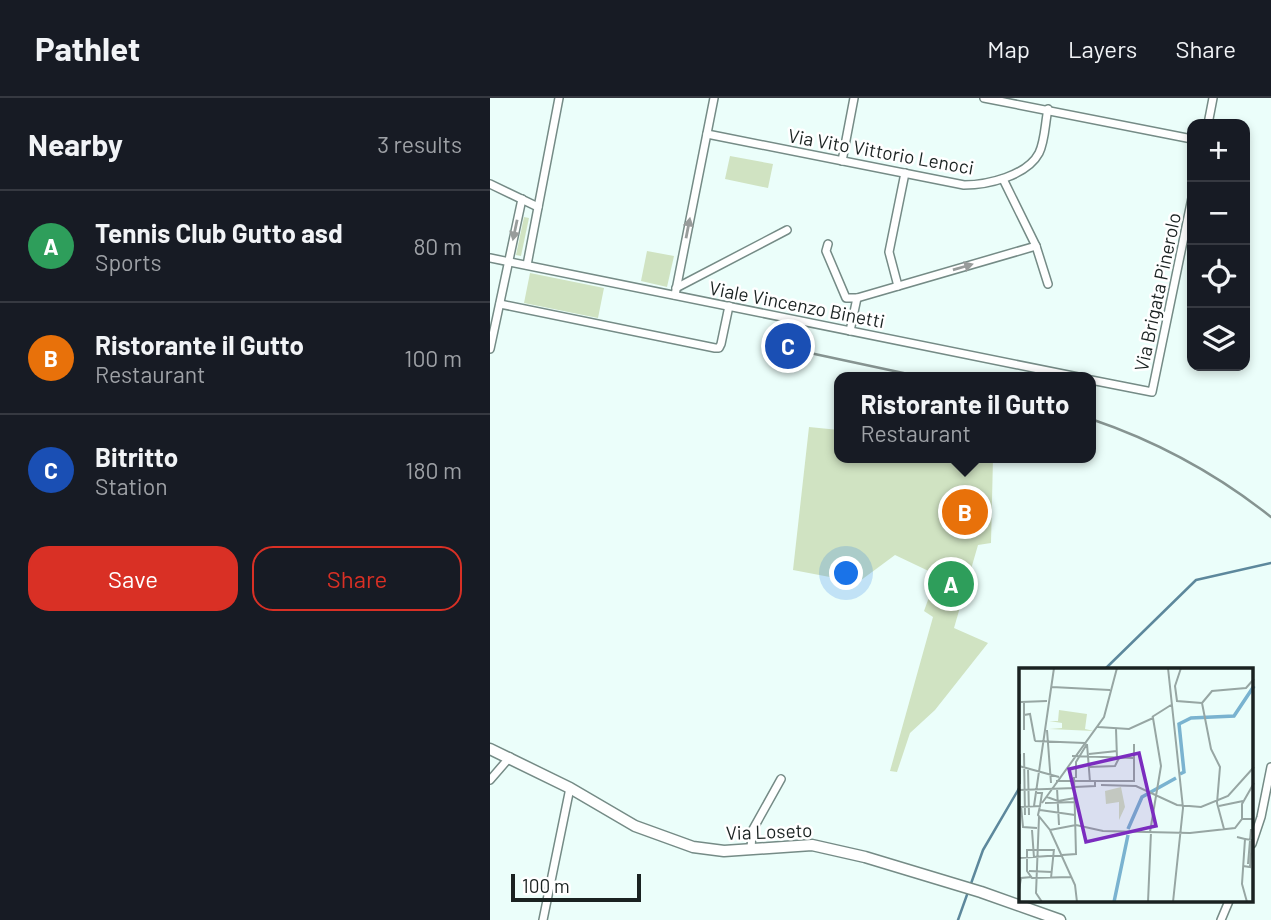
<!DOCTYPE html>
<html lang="en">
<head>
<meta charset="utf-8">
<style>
  :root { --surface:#171b24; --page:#20242c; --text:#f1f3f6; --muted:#9ea1a6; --line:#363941; --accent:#d93025 }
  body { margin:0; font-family:Barlow,sans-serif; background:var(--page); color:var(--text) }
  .controls { position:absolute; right:21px; top:21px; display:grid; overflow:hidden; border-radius:14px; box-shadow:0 4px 10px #0003 }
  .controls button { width:63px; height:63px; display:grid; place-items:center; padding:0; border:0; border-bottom:2px solid var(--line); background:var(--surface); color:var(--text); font:35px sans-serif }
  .scale { position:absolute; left:21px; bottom:18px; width:130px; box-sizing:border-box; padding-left:7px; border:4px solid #1a2221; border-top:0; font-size:19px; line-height:24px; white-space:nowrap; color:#1a2221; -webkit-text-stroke:5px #fff; paint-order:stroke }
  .you { position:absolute; left:357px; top:476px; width:24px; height:24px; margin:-18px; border:5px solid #fff; border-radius:50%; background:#1a73e8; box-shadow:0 0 0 10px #1a73e833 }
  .badge { display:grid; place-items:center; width:46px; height:46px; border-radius:50%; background:var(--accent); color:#fff; font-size:23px; font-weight:700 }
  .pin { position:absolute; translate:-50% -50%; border:4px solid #fff; box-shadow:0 2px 7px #0006 }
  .popup { position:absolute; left:344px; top:274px; width:262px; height:91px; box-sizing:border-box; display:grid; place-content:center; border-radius:14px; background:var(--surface); filter:drop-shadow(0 2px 5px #0005); font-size:23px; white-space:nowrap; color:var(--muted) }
  .popup b { font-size:26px; color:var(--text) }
  .popup::after { content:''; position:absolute; left:50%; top:100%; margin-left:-14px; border:14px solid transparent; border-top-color:var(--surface) }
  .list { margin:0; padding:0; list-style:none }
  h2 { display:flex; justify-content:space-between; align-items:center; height:91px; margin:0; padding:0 28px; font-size:30px }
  h2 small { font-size:23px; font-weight:400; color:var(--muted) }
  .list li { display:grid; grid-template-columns:46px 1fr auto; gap:21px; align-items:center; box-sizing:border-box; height:112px; padding:0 28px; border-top:2px solid var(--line) }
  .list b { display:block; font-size:26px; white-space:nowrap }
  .list p { margin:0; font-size:23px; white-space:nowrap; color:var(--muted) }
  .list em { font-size:23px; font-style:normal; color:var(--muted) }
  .actions { display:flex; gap:14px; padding:21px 28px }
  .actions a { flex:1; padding:16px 0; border:2px solid var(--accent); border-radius:21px; text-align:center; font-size:24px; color:var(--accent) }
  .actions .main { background:var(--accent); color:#fff }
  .icon { flex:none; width:38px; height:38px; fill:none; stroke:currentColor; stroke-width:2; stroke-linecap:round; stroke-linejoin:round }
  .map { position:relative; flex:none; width:781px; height:822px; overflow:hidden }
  header { display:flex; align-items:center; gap:42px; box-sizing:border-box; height:98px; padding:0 35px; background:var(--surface); border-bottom:2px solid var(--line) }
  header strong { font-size:33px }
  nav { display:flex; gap:38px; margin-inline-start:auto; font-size:24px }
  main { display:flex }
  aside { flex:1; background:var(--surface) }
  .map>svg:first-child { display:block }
  .green { fill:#d0e3c2 }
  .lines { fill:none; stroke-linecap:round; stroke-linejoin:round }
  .stream { stroke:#5d889c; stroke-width:2.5 }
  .street-casing { stroke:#758b86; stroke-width:10 }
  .secondary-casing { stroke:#758b86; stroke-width:13 }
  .street { stroke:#fff; stroke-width:7 }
  .secondary { stroke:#fff; stroke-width:10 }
  .rail { stroke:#869491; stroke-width:2.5 }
  .oneway { fill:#989c9b }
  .labels { text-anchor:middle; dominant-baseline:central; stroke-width:5; stroke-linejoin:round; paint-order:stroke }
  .street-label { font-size:19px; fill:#1a2221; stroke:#fff }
  .inset-river { fill:none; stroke:#7ab3d0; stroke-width:3.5 }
  .inset-road { fill:none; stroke:#97a6a3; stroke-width:2 }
  .view { fill:#7b2cbf; fill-opacity:0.15; stroke:#7b2cbf; stroke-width:3.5 }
  .inset-edge { fill:none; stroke:#1a2221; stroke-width:3.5 }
</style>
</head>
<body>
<header>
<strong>Pathlet</strong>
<nav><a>Map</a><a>Layers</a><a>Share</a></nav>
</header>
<main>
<aside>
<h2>Nearby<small>3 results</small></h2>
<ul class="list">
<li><span class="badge" style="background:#2e9e5b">A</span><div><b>Tennis Club Gutto asd</b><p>Sports</p></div><em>80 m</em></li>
<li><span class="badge" style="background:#e8710a">B</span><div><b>Ristorante il Gutto</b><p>Restaurant</p></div><em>100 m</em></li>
<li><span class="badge" style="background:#1a4fb4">C</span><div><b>Bitritto</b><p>Station</p></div><em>180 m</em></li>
</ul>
<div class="actions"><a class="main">Save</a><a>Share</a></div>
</aside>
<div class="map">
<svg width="781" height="822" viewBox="0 0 781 822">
  <rect width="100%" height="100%" fill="#ebfefa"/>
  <g class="green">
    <path d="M240,58L283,66L278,90L235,81Z"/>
    <path d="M34,119L39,120L31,158L26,157Z"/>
    <path d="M157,153L184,158L177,189L151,183Z"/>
    <path d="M40,175L114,190L108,220L34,205Z"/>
    <path d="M319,329L349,332V360H503L501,445L488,447L464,530L498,545L445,612L420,635L407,674L400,673L443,519L434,513L447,477L405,457L359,491L345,480L303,472Z"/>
  </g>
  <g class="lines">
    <g class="stream">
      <path d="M614,572L706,482L781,465"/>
      <path d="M468,822L493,752L531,687"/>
    </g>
    <defs>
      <g id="street">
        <path d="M494,0L702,41"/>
        <path d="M718,26L723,0"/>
        <path d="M217,36L474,87C497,87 537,78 549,55C555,43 555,25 558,11"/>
        <path d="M352,63L364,0"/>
        <path d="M513,81L546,148L558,186"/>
        <path d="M0,86L48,109"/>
        <path d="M338,146L336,153L356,200H367L360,233"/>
        <path d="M0,160L588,279"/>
        <path d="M37,167L69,0"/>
        <path d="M408,188L399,154L415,75"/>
        <path d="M186,190L297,132"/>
        <path d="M185,197L224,0"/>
        <path d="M367,200L546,148"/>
        <path d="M10,206L225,250H229L231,246L239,208"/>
        <path d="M0,251L32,101"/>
        <path d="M601,282L662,294L702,100"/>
        <path d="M0,682L20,659"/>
        <path d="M762,746L771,719L781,669"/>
        <path d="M261,752L262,733L291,681"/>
        <path d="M53,822L80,690"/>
        <path d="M731,822L739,803"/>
      </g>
      <path id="secondary" d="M0,651L80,690L145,728L203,749L234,753L322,747L375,759L491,794L570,822"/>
    </defs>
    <use href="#street" class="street-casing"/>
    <use href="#secondary" class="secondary-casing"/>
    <use href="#street" class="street"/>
    <use href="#secondary" class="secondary"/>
    <g class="rail">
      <path d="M292,249L432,279"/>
      <path d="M601,321C666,343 727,376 781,419"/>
    </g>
  </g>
  <defs><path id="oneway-solid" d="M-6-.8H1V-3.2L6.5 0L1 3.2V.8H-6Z" transform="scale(1.75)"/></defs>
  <g class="oneway">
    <use href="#oneway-solid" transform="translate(198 130) rotate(-79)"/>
    <use href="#oneway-solid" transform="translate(25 132) rotate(102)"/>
    <use href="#oneway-solid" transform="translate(473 169) rotate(-16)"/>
  </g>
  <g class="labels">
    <g class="street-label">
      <text transform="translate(391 53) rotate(10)">Via Vito Vittorio Lenoci</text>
      <text transform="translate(667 194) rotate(-78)">Via Brigata Pinerolo</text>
      <text transform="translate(307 206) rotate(11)">Viale Vincenzo Binetti</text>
      <text transform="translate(279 733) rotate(-2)">Via Loseto</text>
    </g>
  </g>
  <g transform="translate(529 570)">
    <rect width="234" height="234" fill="#ebfefa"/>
    <path d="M40,42L68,46L66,61L75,63L30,61L43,60V55L30,53H39ZM102,119L106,139L100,152V134L87,136L86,123Z" fill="#d0e3c2"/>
    <path class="inset-river" d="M161,106L165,104L160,56L172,50L215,48L235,18M109,161L123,129L157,110M95,234L109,167"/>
    <path class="inset-road" d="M149,0L164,140L154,234M162,0L156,18L158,33L183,35M33,19L91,22M0,34V62M2,34L28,33M5,34V62M183,35L192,81L201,99L198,135L205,161M183,35L193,23L227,20L235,11M5,47L11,46L16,73M133,49L152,37M79,59L110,61L134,50L142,98L131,164M97,61L98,90M28,62L32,115M16,73L66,75M68,76L71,114M5,85L6,147M1,86V116M70,86L98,83M53,88L115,90M0,98L40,109M70,99L96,98L100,90M9,100L10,147M57,110V94L68,76M37,113H115V76M82,117L117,118L158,137L182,139L209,128L235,99M56,119L76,118V114M38,120L40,157M0,122L56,120M28,129L39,133L56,130M23,135L85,49L98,0M26,135L56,134M2,138L4,159L18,160M15,138L35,0M21,138L19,147L31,162L56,217L58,234M200,138L224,133M0,139L21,138L23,125H18M21,142L56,147M20,149L17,225L23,234M223,151V136L235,115M13,162L15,190M31,162L57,157L84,163L171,165L216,160L223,151H235M218,169L226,171L223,216L228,234M35,182H8V203L13,210L52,209M0,190L57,186L55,109M229,196L232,161M224,198L231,199L233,172L226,171M10,203L33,204M32,210L35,181M0,222L2,210L13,209M129,234L132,164"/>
    <path class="view" d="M120,85L137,158L67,174L50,101Z"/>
    <rect width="234" height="234" class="inset-edge"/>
  </g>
</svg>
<div class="controls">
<button>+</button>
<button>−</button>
<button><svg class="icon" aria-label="locate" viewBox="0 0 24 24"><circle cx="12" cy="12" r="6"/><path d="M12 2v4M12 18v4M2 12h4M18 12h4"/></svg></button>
<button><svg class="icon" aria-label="layers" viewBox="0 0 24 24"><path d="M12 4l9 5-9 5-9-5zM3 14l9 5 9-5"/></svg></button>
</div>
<div class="scale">100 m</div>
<div class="you"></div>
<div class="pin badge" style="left:461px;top:486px;background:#2e9e5b">A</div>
<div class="pin badge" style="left:475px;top:414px;background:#e8710a">B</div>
<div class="popup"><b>Ristorante il Gutto</b>Restaurant</div>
<div class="pin badge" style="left:298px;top:248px;background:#1a4fb4">C</div>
</div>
</main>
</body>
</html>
